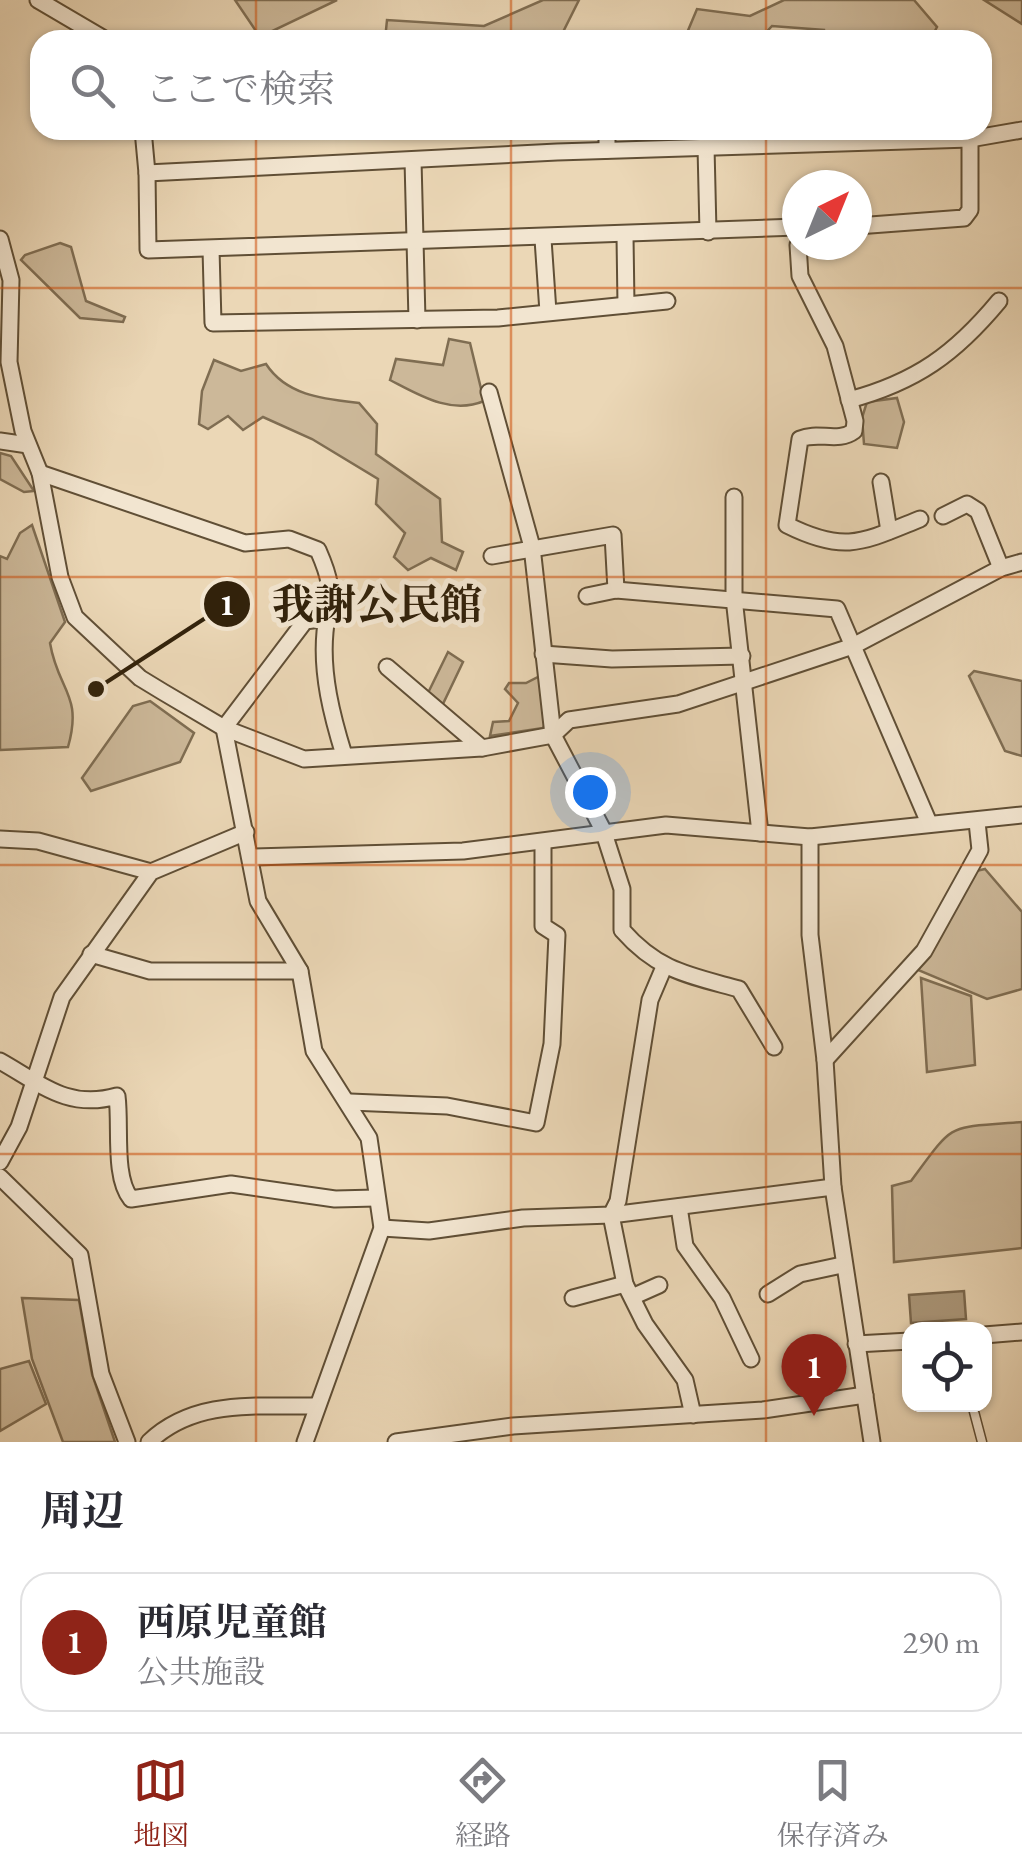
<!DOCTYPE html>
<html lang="ja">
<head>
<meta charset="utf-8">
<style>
  :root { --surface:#fff; --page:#f2f2f3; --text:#2b2b33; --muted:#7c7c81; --line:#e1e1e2; --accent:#8f2418 }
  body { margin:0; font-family:"EB Garamond","Noto Serif JP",serif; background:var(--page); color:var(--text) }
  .controls { position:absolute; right:30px; bottom:30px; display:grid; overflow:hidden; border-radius:20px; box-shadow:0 2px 8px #0004 }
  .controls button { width:90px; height:90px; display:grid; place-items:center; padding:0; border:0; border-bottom:2px solid var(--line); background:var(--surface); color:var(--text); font:50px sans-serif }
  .compass { position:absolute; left:782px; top:170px; width:90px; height:90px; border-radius:50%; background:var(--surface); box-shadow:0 2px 8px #0004; rotate:43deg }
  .you { position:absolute; left:590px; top:792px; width:35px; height:35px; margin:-25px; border:8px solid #fff; border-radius:50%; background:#1a73e8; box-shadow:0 0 0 15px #1a73e833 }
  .badge { display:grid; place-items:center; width:65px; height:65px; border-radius:50%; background:var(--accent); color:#fff; font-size:32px; font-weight:700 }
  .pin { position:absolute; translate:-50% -82px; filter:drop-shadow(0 2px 5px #0008) }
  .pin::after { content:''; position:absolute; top:52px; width:35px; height:30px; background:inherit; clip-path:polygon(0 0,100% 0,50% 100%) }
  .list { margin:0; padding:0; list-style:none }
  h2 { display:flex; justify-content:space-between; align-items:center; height:130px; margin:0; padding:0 40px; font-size:42px }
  h2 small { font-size:32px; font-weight:400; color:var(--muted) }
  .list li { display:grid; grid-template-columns:65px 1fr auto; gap:30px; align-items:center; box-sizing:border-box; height:140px; margin:0 20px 20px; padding:0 20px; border:2px solid var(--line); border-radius:30px }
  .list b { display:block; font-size:38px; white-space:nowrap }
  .list p { margin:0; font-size:32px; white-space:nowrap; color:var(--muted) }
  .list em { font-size:32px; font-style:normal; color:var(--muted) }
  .icon { flex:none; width:55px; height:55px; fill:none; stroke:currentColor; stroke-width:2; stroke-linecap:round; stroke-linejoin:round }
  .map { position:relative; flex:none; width:1022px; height:1442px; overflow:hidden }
  .search { position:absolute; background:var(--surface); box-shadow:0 2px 8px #0004; left:30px; right:30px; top:30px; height:110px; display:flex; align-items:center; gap:25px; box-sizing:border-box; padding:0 35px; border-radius:30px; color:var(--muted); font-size:38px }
  .sheet { height:290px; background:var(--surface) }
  nav { display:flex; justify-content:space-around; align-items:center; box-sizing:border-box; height:140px; border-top:2px solid var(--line); background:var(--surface); font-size:28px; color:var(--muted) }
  nav a { display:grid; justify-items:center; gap:5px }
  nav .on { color:var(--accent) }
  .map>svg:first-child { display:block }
  .green { fill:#ccb899; stroke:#7f6d52; stroke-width:2.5 }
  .water { fill:#ac997c; stroke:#7b694f; stroke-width:2.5 }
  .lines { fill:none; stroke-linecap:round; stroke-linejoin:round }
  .lane-casing { stroke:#604f36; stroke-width:11 }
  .street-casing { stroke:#604f36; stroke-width:19 }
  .lane { stroke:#f2e5d0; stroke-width:8 }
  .street { stroke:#f2e5d0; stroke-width:15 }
  .grid { fill:none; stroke:#cd510c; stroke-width:2.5; stroke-opacity:0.55 }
  .leader { fill:none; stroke:#32220b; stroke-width:4 }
  .callout-dot { fill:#32220b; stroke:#f2e5d0; stroke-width:4 }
  .mark-label { font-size:30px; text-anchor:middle; font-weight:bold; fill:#fff }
  .callout-label { font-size:42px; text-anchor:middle; font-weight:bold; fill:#32220b; stroke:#f2e5d0; stroke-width:10; stroke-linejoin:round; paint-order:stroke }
</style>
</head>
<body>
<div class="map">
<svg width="1022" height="1442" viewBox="0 0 1022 1442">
  <rect width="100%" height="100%" fill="#ebd7b6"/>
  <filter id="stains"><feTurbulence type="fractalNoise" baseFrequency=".002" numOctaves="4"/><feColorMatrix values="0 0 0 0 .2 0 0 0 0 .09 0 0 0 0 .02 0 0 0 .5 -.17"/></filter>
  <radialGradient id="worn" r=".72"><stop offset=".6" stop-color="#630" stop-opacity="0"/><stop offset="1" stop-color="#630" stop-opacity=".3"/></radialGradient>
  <g class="green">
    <path d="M235,0H337L260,37Z"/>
    <path d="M543,0H579L559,40H385L387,20L484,26Z"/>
    <path d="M784,0H914L937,27L930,40H825L824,30L772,26L759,40H684L697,9L750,16Z"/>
    <path d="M984,0H1022V24Z"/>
    <path d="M60,243L71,247L86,301L125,317L123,322L80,318L21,260L25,255Z"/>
    <path d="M449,339L470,343L484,401C451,415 419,395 390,380L396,359L443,365Z"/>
    <path d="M214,360L241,371L266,364C287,396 324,399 359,403L377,424L376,454L440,499L442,542L463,552L456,570L431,558L408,570L394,557L405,533L376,504L378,479L312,439L263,417L243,430L228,416L208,429L199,424L202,391Z"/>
    <path d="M897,398L904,422L897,448L864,444L862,418L867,402Z"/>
    <path d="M0,453L11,456L34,491L24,492L0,479Z"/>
    <path d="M32,525L65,622L50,643C58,691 83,694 68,747L0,750V556L7,559L20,533Z"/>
    <path d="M448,652L463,662L441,708L426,697Z"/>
    <path d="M974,671L1022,681V756L1005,751L969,676Z"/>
    <path d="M540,676L546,722L543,728L490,736L493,722L509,721L518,703L505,689L509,683H526Z"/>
    <path d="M150,701L194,733L180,762L91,791L82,778L133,706Z"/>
    <path d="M985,869L1022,912V989L987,999L918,970L976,871Z"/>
    <path d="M921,978L971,996L975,1065L927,1072Z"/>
    <path d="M1022,1122V1248L894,1262L892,1186L911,1181C957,1119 945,1129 1022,1122Z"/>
    <path d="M22,1298L79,1300L92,1374L115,1442H63L32,1359Z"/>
    <path d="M29,1361L46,1404L0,1431V1369Z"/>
  </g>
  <path class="water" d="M964,1291L966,1319L911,1323L909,1295Z"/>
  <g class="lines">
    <defs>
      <path id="lane" d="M972,1404L982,1442"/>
      <g id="street">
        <path d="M38,0L106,40"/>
        <path d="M143,130L147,173L557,152L970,139L1022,130"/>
        <path d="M607,130V150"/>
        <path d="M706,147L708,232"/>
        <path d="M413,160L417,320"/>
        <path d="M147,173L148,250L797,227"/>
        <path d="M857,226L964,218L970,210V139"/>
        <path d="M625,236L626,305"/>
        <path d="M0,239L11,280L9,362L23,431L40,473L60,577L75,617L140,678L163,692L224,728L304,759L482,748L553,735L569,720L678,704L853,646L1001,568L1022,562"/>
        <path d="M543,239L548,312"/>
        <path d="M798,245L800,276L835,346L855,421L854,431C838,443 818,431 800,439L787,525C845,554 863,542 920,519"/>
        <path d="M211,249L213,323L498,318L667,301"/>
        <path d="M489,392L532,547L553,735L603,830L622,889V930C658,971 688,975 739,989L774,1047"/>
        <path d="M849,400C916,382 955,354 999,301"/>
        <path d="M0,441L28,445"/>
        <path d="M40,473L245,543L289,539L318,550C336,591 329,592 325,632C321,674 332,716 344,755"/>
        <path d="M881,482L889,531"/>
        <path d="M734,497V598L760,833"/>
        <path d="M943,516L967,504L978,511L1001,568"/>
        <path d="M492,556L613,535L616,590"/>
        <path d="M587,596L616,590L837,609L929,823"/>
        <path d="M543,654L612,659L742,656"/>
        <path d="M387,667L482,748"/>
        <path d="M810,837V935L825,1060L833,1187L872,1442"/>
        <path d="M0,839L38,841L151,872"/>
        <path d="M250,857L463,851L666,825L810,837L1022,815"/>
        <path d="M91,954L150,971H300"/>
        <path d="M664,967L650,1000L618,1201L611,1215L625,1284L645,1324L685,1380L693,1415"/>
        <path d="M825,1060L924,951L980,850L977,822"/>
        <path d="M0,1061C41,1084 68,1110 117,1096C121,1126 113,1177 131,1199L231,1184L335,1199L376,1198"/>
        <path d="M350,1102L447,1106L536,1123L552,1044L557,935L543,926V842"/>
        <path d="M0,1162L19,1127L62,997L151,872L246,832"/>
        <path d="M0,1177L80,1255L101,1374L127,1442"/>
        <path d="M679,1207L685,1246L722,1298L751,1359"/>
        <path d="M382,1228L429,1231L523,1218L611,1215L833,1187"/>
        <path d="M768,1294L800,1274L842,1265"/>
        <path d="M632,1297L659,1285"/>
        <path d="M573,1298L625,1284"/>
        <path d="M984,1335L1022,1332"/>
        <path d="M856,1344L910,1341"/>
        <path d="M149,1442C195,1398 258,1407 316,1406"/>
        <path d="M305,1442L382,1228L369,1138L314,1051L300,971L258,901L224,728L305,621L328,618"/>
        <path d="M396,1442L513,1426L763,1410L865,1395"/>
      </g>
    </defs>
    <use href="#lane" class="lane-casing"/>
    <use href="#street" class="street-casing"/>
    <use href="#lane" class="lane"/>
    <use href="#street" class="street"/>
  </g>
  <path class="grid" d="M256,0V40M511,0V40M766,0V40M256,130V1442M511,130V1442M766,130V1442M0,288H1022M0,577H1022M0,865H1022M0,1154H1022"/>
  <path class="leader" d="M96 689L227 604"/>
  <g class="callout-dot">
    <circle cx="96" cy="689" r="10"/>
    <circle cx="227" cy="604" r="25"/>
  </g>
  <g class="mark-label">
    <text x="227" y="615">1</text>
  </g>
  <g class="callout-label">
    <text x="377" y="619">我謝公民館</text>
  </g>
  <rect width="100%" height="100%" filter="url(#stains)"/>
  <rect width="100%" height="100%" fill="url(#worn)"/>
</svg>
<div class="controls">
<button><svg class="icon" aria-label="locate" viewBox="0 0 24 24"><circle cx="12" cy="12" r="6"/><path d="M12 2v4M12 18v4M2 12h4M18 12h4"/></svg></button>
</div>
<svg class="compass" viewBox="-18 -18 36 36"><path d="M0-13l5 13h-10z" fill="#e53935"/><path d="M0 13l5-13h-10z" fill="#7c7c81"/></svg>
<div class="you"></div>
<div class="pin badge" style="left:814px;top:1416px">1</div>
<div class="search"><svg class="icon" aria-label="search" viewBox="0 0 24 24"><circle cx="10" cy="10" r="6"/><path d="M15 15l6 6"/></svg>ここで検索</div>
</div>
<section class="sheet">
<h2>周辺<small></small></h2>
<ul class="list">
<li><span class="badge">1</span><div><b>西原児童館</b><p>公共施設</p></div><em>290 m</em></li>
</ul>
</section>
<nav>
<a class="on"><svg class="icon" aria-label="map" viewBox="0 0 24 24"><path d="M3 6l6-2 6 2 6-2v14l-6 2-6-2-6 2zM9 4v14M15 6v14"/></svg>地図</a>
<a><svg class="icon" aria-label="directions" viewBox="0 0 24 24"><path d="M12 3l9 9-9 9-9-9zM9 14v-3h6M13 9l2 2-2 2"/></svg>経路</a>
<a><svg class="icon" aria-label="saved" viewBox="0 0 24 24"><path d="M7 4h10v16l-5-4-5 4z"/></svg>保存済み</a>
</nav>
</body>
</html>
